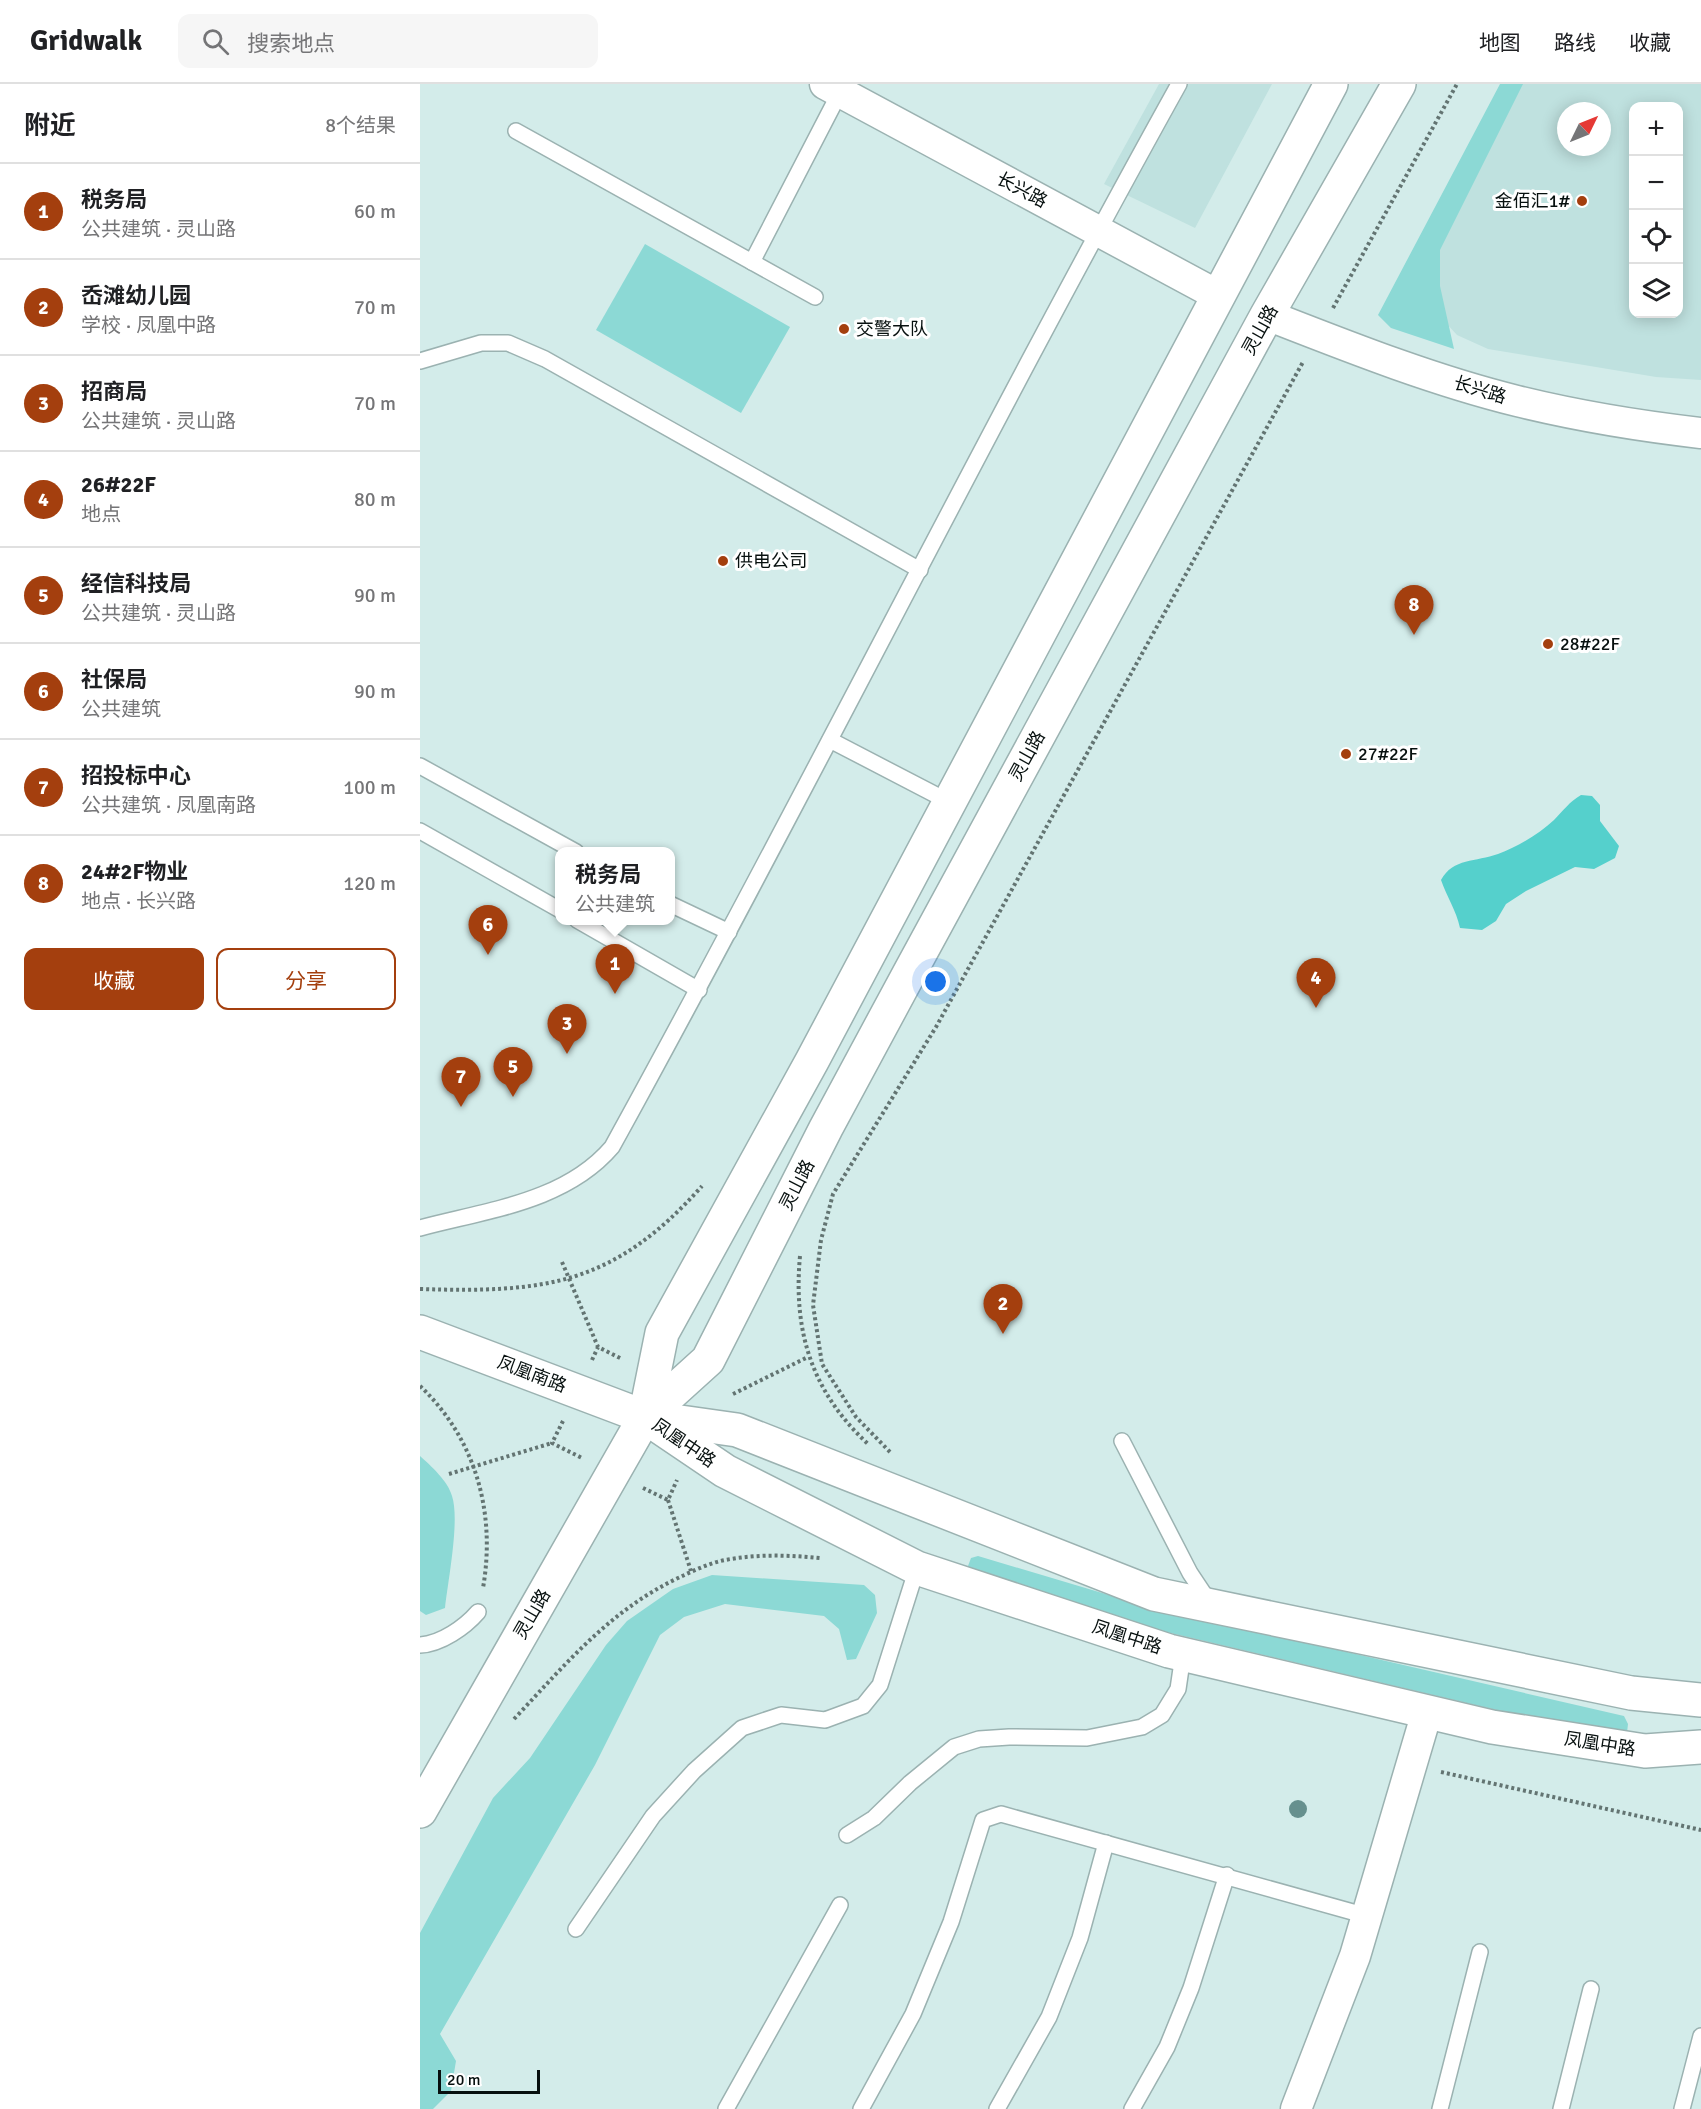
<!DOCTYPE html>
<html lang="zh">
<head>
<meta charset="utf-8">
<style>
  :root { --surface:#fff; --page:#f6f6f6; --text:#202124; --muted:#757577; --line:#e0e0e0; --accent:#a43f0e }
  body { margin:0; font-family:Signika,"Noto Sans SC",sans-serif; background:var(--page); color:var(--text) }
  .controls { position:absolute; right:18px; top:18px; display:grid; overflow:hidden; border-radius:12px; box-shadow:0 3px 15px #0003 }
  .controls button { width:54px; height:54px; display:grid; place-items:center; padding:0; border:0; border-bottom:2px solid var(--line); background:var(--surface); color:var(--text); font:30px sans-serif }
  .compass { position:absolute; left:1137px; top:18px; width:54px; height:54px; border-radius:50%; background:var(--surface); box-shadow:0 3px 15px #0003; rotate:47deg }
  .scale { position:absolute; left:18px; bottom:15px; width:102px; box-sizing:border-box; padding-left:6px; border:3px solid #07100f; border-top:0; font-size:16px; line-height:21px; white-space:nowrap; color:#07100f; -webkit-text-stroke:4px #fff; paint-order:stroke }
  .you { position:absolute; left:516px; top:898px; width:21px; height:21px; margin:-15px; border:4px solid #fff; border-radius:50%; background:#1a73e8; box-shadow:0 0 0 9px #1a73e833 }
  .badge { display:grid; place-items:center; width:39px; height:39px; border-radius:50%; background:var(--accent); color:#fff; font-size:20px; font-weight:700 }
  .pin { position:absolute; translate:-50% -50px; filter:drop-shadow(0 2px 3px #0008) }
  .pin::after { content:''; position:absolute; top:32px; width:21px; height:18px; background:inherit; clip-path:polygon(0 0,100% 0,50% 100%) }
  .popup { position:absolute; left:135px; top:763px; width:120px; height:78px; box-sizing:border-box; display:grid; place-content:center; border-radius:12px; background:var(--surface); filter:drop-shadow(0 2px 4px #0005); font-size:20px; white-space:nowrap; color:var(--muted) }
  .popup b { font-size:22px; color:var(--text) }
  .popup::after { content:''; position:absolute; left:50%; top:100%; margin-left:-12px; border:12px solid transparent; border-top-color:var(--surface) }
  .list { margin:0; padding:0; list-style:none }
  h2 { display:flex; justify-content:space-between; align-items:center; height:78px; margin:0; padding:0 24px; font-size:26px }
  h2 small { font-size:20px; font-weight:400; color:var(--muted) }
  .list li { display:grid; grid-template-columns:39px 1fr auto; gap:18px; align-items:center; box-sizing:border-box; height:96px; padding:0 24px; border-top:2px solid var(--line) }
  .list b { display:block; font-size:22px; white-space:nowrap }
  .list p { margin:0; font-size:20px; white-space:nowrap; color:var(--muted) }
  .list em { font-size:20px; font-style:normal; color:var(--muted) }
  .actions { display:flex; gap:12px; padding:18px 24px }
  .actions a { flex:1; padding:14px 0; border:2px solid var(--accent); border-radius:12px; text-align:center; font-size:21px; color:var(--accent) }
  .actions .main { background:var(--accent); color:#fff }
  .icon { flex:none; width:33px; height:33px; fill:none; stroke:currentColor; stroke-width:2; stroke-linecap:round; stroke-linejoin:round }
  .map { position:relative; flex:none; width:1281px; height:2025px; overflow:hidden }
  header { display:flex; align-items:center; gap:36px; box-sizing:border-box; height:84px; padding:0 30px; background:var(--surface); border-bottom:2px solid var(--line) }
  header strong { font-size:28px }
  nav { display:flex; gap:33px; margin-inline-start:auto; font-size:21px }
  .search { width:420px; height:54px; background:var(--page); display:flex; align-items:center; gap:15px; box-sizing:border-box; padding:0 21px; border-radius:12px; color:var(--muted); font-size:22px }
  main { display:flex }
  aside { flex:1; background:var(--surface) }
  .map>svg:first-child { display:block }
  .built { fill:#bfe1df; fill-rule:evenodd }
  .green { fill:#8cd9d5 }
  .water { fill:#55d0cc }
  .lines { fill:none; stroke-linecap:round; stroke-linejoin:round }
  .lane-casing { stroke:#9bb2b1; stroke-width:18 }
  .street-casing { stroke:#9bb2b1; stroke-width:33 }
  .secondary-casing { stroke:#9bb2b1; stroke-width:36 }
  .highway-casing { stroke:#9bb2b1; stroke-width:36 }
  .path { stroke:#637472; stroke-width:4; stroke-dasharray:3 3; stroke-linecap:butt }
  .lane { stroke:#fff; stroke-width:15 }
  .street { stroke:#fff; stroke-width:30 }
  .secondary { stroke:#fff; stroke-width:33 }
  .highway { stroke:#fff; stroke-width:33 }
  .tree { fill:#66908e }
  .poi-dot { fill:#a43f0e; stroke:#fff; stroke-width:2 }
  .labels { text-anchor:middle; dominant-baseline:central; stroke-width:6; stroke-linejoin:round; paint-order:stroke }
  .street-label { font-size:18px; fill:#07100f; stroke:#fff }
  .poi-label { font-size:18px; fill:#07100f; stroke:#fff; text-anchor:start }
</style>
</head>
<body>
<header>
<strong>Gridwalk</strong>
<div class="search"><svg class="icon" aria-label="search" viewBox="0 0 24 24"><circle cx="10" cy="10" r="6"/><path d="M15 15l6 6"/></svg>搜索地点</div>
<nav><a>地图</a><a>路线</a><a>收藏</a></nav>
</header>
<main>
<aside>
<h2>附近<small>8个结果</small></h2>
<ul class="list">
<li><span class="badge">1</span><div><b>税务局</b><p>公共建筑 · 灵山路</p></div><em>60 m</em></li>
<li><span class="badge">2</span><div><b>岙滩幼儿园</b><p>学校 · 凤凰中路</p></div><em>70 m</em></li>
<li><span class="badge">3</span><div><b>招商局</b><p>公共建筑 · 灵山路</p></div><em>70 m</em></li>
<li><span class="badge">4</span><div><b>26#22F</b><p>地点</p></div><em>80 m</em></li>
<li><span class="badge">5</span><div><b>经信科技局</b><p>公共建筑 · 灵山路</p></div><em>90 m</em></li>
<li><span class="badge">6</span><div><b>社保局</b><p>公共建筑</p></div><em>90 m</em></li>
<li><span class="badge">7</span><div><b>招投标中心</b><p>公共建筑 · 凤凰南路</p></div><em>100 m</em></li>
<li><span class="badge">8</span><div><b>24#2F物业</b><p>地点 · 长兴路</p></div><em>120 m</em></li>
</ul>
<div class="actions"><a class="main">收藏</a><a>分享</a></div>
</aside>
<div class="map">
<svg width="1281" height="2025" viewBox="0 0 1281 2025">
  <rect width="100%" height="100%" fill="#d3ecea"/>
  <g class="built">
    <path d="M739,0H852L775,144L684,100Z"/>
    <path d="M1087,0H1281V296L1236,293L1068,265L1037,251L1015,227L1009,184ZM1214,22H1258V230H1214ZM1146,27H1182V63H1146Z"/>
  </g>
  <g class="green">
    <path d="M1080,0H1103L1020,166V202L1034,265L971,244L958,231Z"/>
    <path d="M225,160L370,243L321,329L176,246Z"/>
    <path d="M0,1372C11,1382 28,1397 32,1412C40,1436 28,1497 25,1524L6,1531L0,1527Z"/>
    <path d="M558,1472L719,1520L1204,1632L1208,1640L1207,1649L1195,1654L700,1537L552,1488L548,1482L551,1474Z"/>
    <path d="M292,1491L444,1501L455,1511L457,1529L436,1575L427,1576L419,1545L404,1532L305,1520L264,1533L240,1551L175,1681L20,1950L36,1977L31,2007L13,2025H0V1849L73,1714L110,1674L186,1561L207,1537L253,1505Z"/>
  </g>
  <path class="water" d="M1161,711L1172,712L1180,721V737L1199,762L1195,774L1174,785L1155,783L1106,807L1086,820L1076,837L1062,846L1040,844C1036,826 1027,813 1021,796C1033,774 1056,778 1078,770C1097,763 1119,750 1134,736C1144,726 1149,718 1161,711Z"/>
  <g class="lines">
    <defs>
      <g id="lane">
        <path d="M96,47L395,213"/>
        <path d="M332,178L420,8"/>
        <path d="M0,277L61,259H88L125,275L500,486"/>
        <path d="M410,656L514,710"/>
        <path d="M0,682L156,768"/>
        <path d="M0,747L140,826"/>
        <path d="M250,820L309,848"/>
        <path d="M157,836L279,906"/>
        <path d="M0,1144C67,1126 145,1118 192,1063C386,711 564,351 759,0"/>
        <path d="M702,1357L770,1489L790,1519"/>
        <path d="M0,1561C21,1560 45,1543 58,1528"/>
        <path d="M427,1751L454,1734L490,1699L534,1663L559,1655L589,1653L667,1654L722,1643L742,1631L758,1605L763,1571"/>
        <path d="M156,1845L233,1732L274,1687L322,1644L361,1631L405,1636L443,1622L460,1601L497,1484"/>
        <path d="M306,2025L420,1821"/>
        <path d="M441,2025L493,1930L531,1838L563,1736L581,1730L947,1832"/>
        <path d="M577,2025L629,1933L660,1854L686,1759"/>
        <path d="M712,2025L747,1963L771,1904L807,1791"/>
        <path d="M1020,2025L1060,1868"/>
        <path d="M1141,2025L1171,1905"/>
        <path d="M1262,2025L1281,1952"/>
      </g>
      <g id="street">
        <path d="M405,0L799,212"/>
        <path d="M847,231C929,263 1012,296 1097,317C1158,332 1219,342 1281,349"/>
        <path d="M876,2025L935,1872L1007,1628"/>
      </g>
      <g id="secondary">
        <path d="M0,1248L225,1333L317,1346L734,1510L1211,1609L1281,1616"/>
        <path d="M234,1339L305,1387L497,1484L749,1567L1072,1643L1225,1667L1281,1663"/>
      </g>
      <g id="highway">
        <path d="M225,1333L288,1276L406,1044L490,888L847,231L979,0"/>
        <path d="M0,1727L225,1333L242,1249L392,977L911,0"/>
      </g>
    </defs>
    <use href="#lane" class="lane-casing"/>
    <use href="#street" class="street-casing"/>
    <use href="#secondary" class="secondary-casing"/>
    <use href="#highway" class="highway-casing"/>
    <g class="path">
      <path d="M913,224L1037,0"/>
      <path d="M380,1172C373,1248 392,1308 448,1360"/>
      <path d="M142,1178L178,1263"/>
      <path d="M0,1205C126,1209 194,1201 282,1102"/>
      <path d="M172,1276L178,1263L202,1275"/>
      <path d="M0,1302C56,1355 76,1429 63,1504"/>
      <path d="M313,1310L388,1273"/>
      <path d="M143,1337L132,1359L162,1374"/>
      <path d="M470,1368L436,1333L402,1280L393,1221L401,1156L413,1110L516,943L883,278"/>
      <path d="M29,1390L132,1359"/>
      <path d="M223,1404L248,1416L257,1396"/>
      <path d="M248,1416L271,1487"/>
      <path d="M94,1635C146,1580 189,1527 258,1494C273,1487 289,1479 305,1476C337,1470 368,1471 400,1474"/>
      <path d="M1021,1688L1281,1746"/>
    </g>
    <use href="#lane" class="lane"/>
    <use href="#street" class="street"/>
    <use href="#secondary" class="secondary"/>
    <use href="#highway" class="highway"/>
  </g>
  <circle class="tree" cx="878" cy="1725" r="9"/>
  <g class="poi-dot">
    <circle cx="1162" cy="117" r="6"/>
    <circle cx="424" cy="245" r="6"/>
    <circle cx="303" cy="477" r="6"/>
    <circle cx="1128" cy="560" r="6"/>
    <circle cx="926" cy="670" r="6"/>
  </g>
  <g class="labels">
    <g class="street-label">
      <text transform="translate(602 106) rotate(28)">长兴路</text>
      <text transform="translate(840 246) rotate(-61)">灵山路</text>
      <text transform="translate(1060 306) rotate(17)">长兴路</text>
      <text transform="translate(607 672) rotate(-61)">灵山路</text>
      <text transform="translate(377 1101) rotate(-63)">灵山路</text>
      <text transform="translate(112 1290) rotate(21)">凤凰南路</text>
      <text transform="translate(264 1359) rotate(34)">凤凰中路</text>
      <text transform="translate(112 1530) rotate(-60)">灵山路</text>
      <text transform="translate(707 1553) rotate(18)">凤凰中路</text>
      <text transform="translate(1180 1660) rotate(9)">凤凰中路</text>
    </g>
    <g class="poi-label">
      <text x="1150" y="117" text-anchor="end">金佰汇1#</text>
      <text x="436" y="245">交警大队</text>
      <text x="315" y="477">供电公司</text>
      <text x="1140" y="560">28#22F</text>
      <text x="938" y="670">27#22F</text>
    </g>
  </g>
</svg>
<div class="controls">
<button>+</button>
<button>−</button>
<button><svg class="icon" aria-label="locate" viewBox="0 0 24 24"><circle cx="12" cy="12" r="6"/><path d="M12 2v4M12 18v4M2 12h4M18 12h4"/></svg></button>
<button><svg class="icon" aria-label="layers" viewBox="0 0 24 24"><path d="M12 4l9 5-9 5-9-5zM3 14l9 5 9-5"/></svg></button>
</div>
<svg class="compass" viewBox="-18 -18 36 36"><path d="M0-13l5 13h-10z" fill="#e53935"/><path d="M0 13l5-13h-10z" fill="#757577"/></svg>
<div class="scale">20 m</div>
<div class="you"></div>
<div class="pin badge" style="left:195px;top:910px">1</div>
<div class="popup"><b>税务局</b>公共建筑</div>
<div class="pin badge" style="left:583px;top:1250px">2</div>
<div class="pin badge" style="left:147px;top:970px">3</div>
<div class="pin badge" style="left:896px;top:924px">4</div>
<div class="pin badge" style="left:93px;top:1013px">5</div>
<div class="pin badge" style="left:68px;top:871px">6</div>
<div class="pin badge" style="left:41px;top:1023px">7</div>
<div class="pin badge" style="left:994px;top:551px">8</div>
</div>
</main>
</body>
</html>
